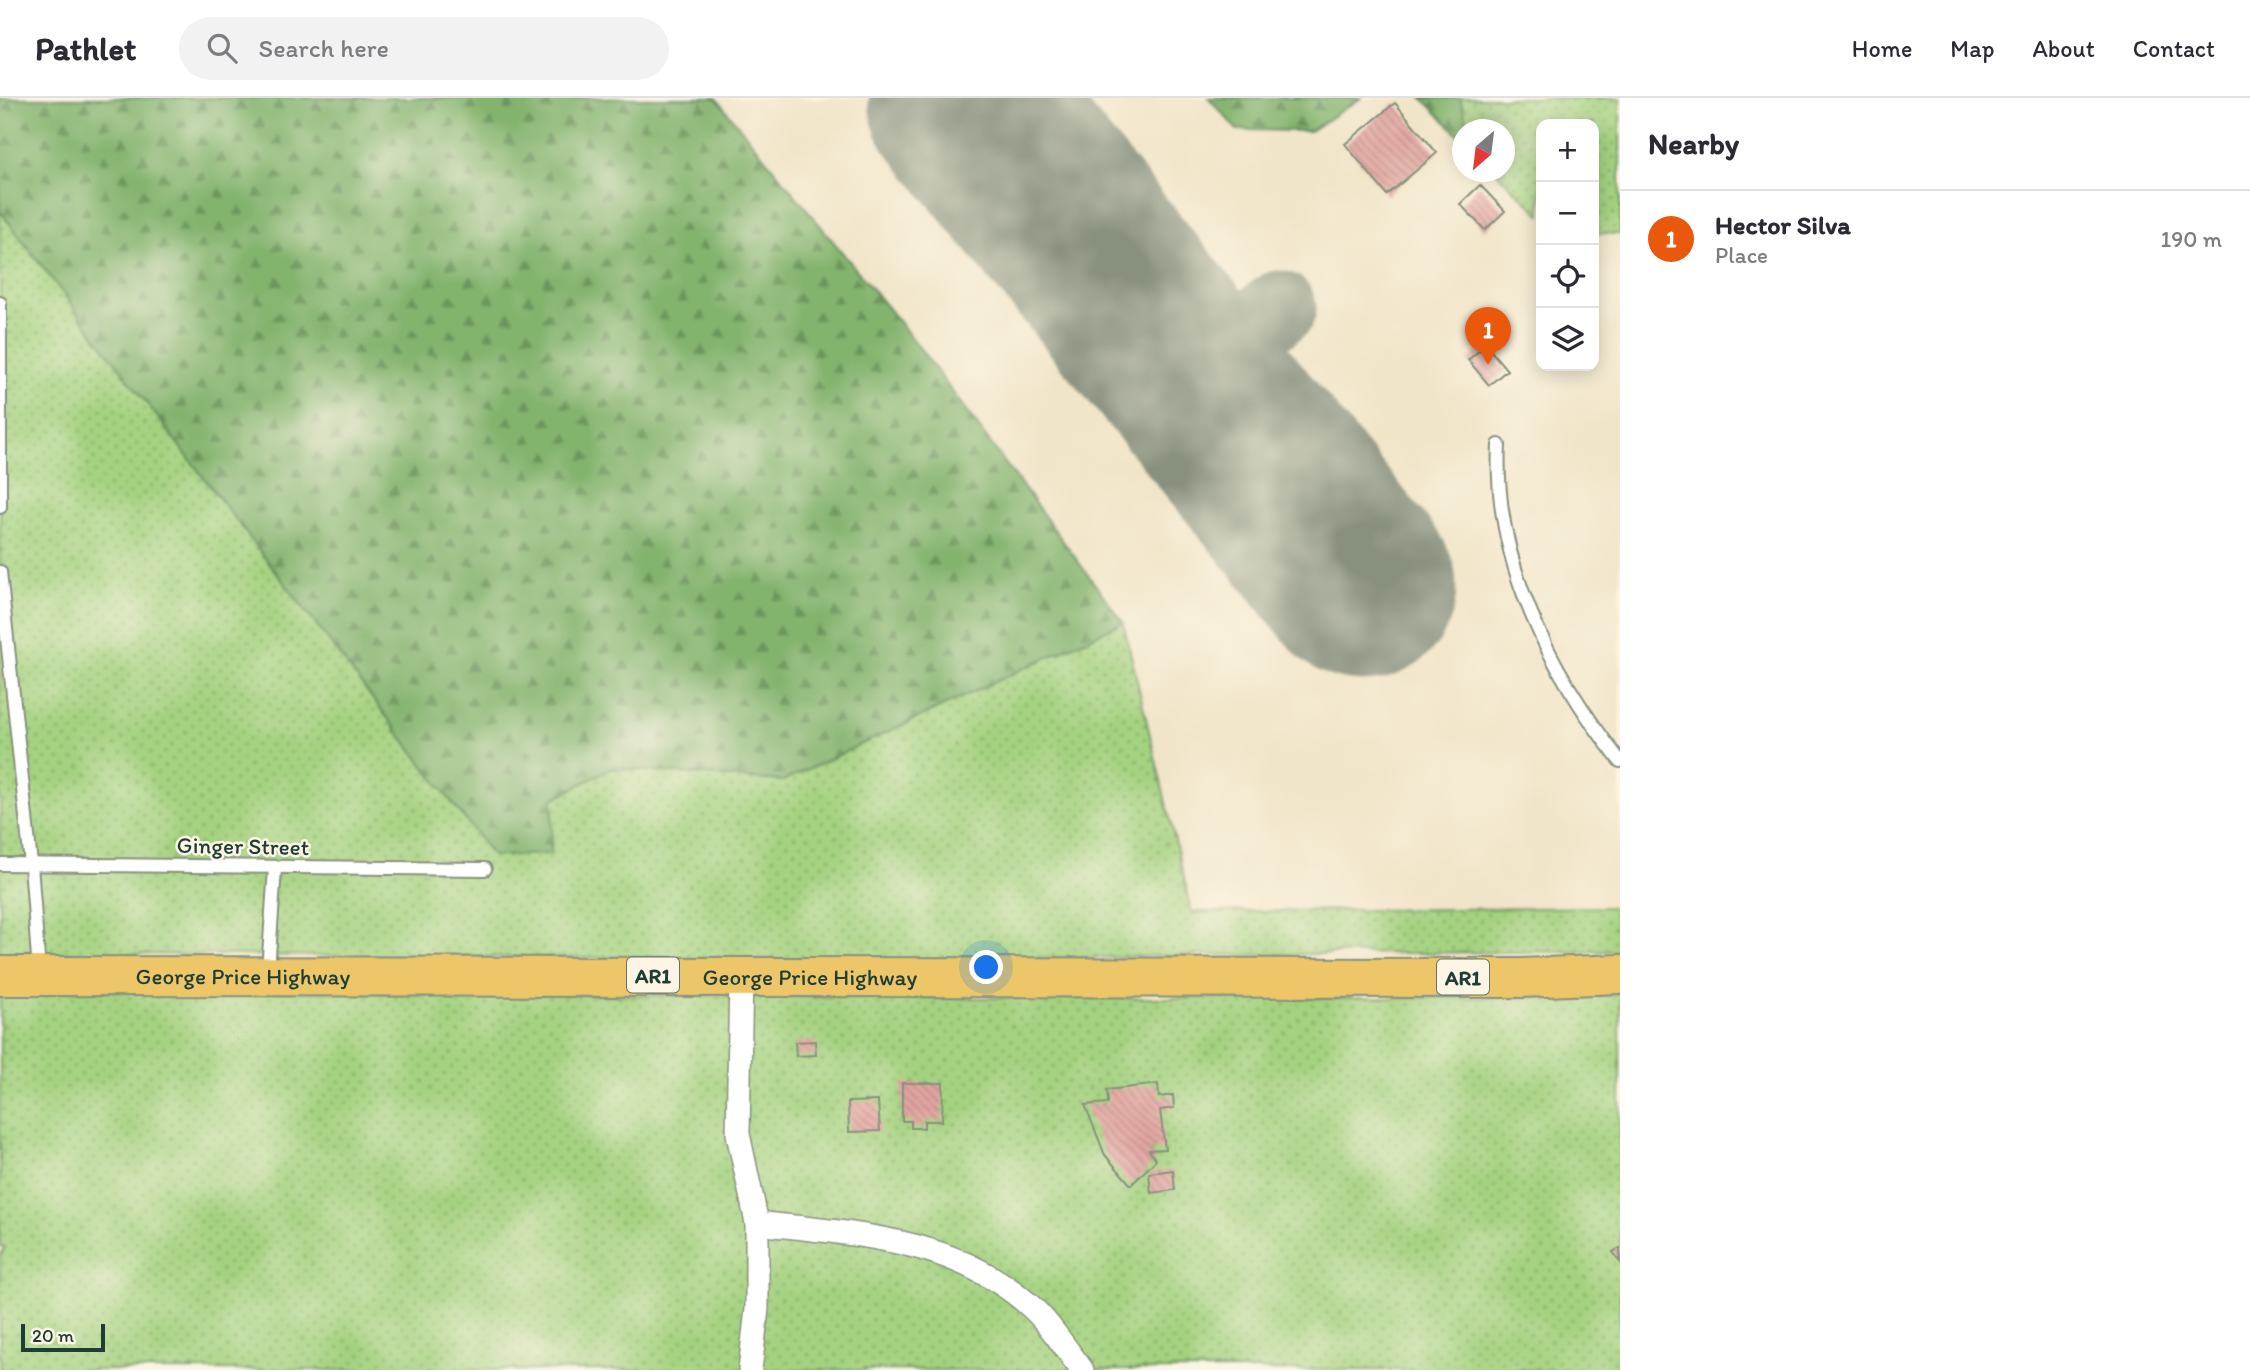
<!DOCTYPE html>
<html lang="en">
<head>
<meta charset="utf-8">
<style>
  :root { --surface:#fff; --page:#f2f2f3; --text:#2b2b33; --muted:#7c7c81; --line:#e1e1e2; --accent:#ea580c }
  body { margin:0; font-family:Itim,sans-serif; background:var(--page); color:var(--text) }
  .controls { position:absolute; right:21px; top:21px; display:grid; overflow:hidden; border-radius:14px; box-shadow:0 4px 18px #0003 }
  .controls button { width:63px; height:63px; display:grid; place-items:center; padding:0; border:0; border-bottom:2px solid var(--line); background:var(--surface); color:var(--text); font:35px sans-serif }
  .compass { position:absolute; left:1452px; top:21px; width:63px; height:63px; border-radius:50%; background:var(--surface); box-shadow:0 4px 18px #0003; rotate:208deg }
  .scale { position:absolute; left:21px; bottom:18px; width:84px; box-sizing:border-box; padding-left:7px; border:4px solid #1f3d34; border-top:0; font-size:19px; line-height:24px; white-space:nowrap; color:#1f3d34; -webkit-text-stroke:5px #fcf5e5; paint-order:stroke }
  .you { position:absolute; left:987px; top:870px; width:24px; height:24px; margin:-18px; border:5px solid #fff; border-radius:50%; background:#1a73e8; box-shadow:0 0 0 10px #1a73e833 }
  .badge { display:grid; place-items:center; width:46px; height:46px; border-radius:50%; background:var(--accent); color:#fff; font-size:23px; font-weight:700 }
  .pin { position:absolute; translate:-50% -58px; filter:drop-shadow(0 2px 4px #0008) }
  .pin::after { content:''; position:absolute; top:37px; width:24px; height:21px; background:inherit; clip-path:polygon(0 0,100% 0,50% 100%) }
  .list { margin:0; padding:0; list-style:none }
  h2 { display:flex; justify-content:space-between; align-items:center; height:91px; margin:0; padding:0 28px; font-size:30px }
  h2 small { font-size:23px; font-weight:400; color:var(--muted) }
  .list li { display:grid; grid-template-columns:46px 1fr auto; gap:21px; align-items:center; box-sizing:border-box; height:98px; padding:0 28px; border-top:2px solid var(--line) }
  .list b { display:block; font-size:26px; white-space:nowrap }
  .list p { margin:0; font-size:23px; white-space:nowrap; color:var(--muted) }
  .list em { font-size:23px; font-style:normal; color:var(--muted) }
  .icon { flex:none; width:38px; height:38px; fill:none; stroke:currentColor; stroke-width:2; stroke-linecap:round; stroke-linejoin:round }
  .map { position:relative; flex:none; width:1620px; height:1272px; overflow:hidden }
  header { display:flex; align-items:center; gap:42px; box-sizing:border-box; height:98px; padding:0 35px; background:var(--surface); border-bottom:2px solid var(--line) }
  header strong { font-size:33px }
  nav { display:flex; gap:38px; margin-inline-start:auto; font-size:24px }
  .search { width:490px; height:63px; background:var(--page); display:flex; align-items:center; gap:18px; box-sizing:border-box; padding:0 24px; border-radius:38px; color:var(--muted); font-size:26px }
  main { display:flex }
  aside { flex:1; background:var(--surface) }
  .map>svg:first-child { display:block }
  .grass { fill:url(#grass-dots); stroke:#62885a; stroke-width:2 }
  .forest { fill:url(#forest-firs); stroke:#517851; stroke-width:2 }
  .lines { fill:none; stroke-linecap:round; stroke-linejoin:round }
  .taxiway { stroke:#88917e; stroke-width:75 }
  .runway { stroke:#88917e; stroke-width:189 }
  .building { fill:url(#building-back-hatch) }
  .service-casing { stroke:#88917e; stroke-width:16 }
  .minor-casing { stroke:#88917e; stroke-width:26 }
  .trunk-casing { stroke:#88917e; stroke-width:42 }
  .service { stroke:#fff; stroke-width:12 }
  .minor { stroke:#fff; stroke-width:23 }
  .trunk { stroke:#ecc669; stroke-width:38 }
  .labels { text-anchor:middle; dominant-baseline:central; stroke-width:5; stroke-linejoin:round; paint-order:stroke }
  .shield { fill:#fcf5e5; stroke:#617469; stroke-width:2 }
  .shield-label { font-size:21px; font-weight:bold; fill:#1f3d34 }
  .street-label { font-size:23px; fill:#1f3d34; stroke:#fcf5e5 }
</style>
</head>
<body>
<header>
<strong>Pathlet</strong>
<div class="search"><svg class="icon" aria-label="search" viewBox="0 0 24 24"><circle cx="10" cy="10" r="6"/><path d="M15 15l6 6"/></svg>Search here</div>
<nav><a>Home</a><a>Map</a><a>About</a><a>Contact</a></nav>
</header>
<main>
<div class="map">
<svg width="1620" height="1272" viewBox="0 0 1620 1272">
  <defs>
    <pattern id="grass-dots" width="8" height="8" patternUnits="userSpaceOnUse" patternTransform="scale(1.75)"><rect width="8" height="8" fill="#a4d280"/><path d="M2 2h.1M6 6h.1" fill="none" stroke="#85ac6a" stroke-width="1.8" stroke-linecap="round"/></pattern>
    <pattern id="forest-firs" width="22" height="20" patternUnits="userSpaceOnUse" patternTransform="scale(1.75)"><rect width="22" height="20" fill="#83b46e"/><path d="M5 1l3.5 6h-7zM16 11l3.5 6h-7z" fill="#6b945b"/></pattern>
    <pattern id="building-back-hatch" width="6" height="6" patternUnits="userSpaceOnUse" patternTransform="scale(1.75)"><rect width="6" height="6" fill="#e2a5a0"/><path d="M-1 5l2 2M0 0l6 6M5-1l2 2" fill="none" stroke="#b78883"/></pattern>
  </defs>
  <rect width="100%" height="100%" fill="#fcf5e5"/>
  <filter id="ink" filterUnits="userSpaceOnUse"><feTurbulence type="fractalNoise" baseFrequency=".0143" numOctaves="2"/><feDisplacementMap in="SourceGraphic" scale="14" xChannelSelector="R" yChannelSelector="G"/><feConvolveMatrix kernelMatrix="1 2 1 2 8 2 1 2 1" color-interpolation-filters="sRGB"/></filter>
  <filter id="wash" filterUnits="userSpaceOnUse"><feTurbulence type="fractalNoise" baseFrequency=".00686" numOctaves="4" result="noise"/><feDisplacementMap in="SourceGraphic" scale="28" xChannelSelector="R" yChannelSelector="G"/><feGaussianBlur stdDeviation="1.57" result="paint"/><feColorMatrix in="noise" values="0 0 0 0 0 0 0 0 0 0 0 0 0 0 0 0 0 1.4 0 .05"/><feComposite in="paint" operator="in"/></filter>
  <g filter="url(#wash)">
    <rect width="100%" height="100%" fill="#f1e5c8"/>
    <g class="grass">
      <path d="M1460,0H1620V136L1594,135V26H1541V117L1496,74H1504V32L1469,31Z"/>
      <path d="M0,113L493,758L553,701L611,670L783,683L1123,524L1192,814L1620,809V853L1202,857L955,863L0,855Z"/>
      <path d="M122,892L959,900H1515L1620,896V1272H0V1159L5,1149L0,1148V893Z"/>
    </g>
    <g class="forest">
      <path d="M0,0H716L913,241L1123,524L783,683L611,670L553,701L551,756L493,758L0,113Z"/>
      <path d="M1209,0H1361L1310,33L1237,32Z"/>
      <path d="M1422,0H1460L1469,31L1462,32V40Z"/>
    </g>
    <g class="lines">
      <path class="taxiway" d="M1190,278L1279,210"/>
      <path class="runway" d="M963,0L1362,489"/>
    </g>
    <g id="blocks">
      <g class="building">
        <path d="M1395,5L1437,55L1387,97L1345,46Z"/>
        <path d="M1480,87L1505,113L1485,132L1460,106Z"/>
        <path d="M1486,247L1507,272L1489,287L1468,262Z"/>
        <path d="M815,943L816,957L796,958L795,944Z"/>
        <path d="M902,985H943L942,1023H924V1030H911V1023H902Z"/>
        <path d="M1158,986L1159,999L1173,997L1174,1010L1160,1012L1165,1051L1149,1052L1156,1062L1131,1087L1105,1057L1085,1007L1108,1005L1107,992Z"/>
        <path d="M878,1003L880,1033L849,1034L848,1004Z"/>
        <path d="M1173,1072L1175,1092L1151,1095L1149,1075Z"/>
        <path d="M1620,1150V1164L1613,1154Z"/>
      </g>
    </g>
  </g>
  <g filter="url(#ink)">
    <use href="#blocks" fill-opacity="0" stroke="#88917e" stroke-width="2"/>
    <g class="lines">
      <defs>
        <g id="service">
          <path d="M0,205V409"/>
          <path d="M1499,347C1493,463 1550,574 1620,663"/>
          <path d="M0,474L31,766L39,874"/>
          <path d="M0,766L485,771"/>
          <path d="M268,873L275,770"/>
        </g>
        <g id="minor">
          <path d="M741,876L738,1036L757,1125V1211L750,1272"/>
          <path d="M757,1125C852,1136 952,1139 1028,1206C1049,1224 1065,1250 1082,1272"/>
        </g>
        <g id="trunk">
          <path id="s1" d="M0,878L1521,880L1620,876"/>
        </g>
      </defs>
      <use href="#service" class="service-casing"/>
      <use href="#minor" class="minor-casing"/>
      <use href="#trunk" class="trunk-casing"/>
      <use href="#service" class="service"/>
      <use href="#minor" class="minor"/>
      <use href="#trunk" class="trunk"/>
    </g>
  </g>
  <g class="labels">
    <g class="shield">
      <rect x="627" y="859.5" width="52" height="35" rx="5"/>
      <rect x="1437" y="861.5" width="52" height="35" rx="5"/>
    </g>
    <g class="shield-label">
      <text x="653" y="877">AR1</text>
      <text x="1463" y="879">AR1</text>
    </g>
    <g class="street-label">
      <text transform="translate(243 748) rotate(1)">Ginger Street</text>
      <text stroke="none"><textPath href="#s1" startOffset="810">George Price Highway</textPath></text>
      <text stroke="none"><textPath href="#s1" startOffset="243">George Price Highway</textPath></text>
    </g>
  </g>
</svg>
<div class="controls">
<button>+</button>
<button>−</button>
<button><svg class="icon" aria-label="locate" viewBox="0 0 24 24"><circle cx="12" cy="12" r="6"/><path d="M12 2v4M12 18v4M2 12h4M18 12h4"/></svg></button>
<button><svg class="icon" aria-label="layers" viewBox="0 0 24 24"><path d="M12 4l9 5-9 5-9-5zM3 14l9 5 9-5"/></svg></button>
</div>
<svg class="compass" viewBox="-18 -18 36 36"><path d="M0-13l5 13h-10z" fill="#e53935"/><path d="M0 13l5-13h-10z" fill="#7c7c81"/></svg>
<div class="scale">20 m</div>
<div class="you"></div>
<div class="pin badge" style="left:1488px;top:267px">1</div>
</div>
<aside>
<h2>Nearby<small></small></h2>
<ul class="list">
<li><span class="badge">1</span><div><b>Hector Silva</b><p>Place</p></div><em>190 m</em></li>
</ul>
</aside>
</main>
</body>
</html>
